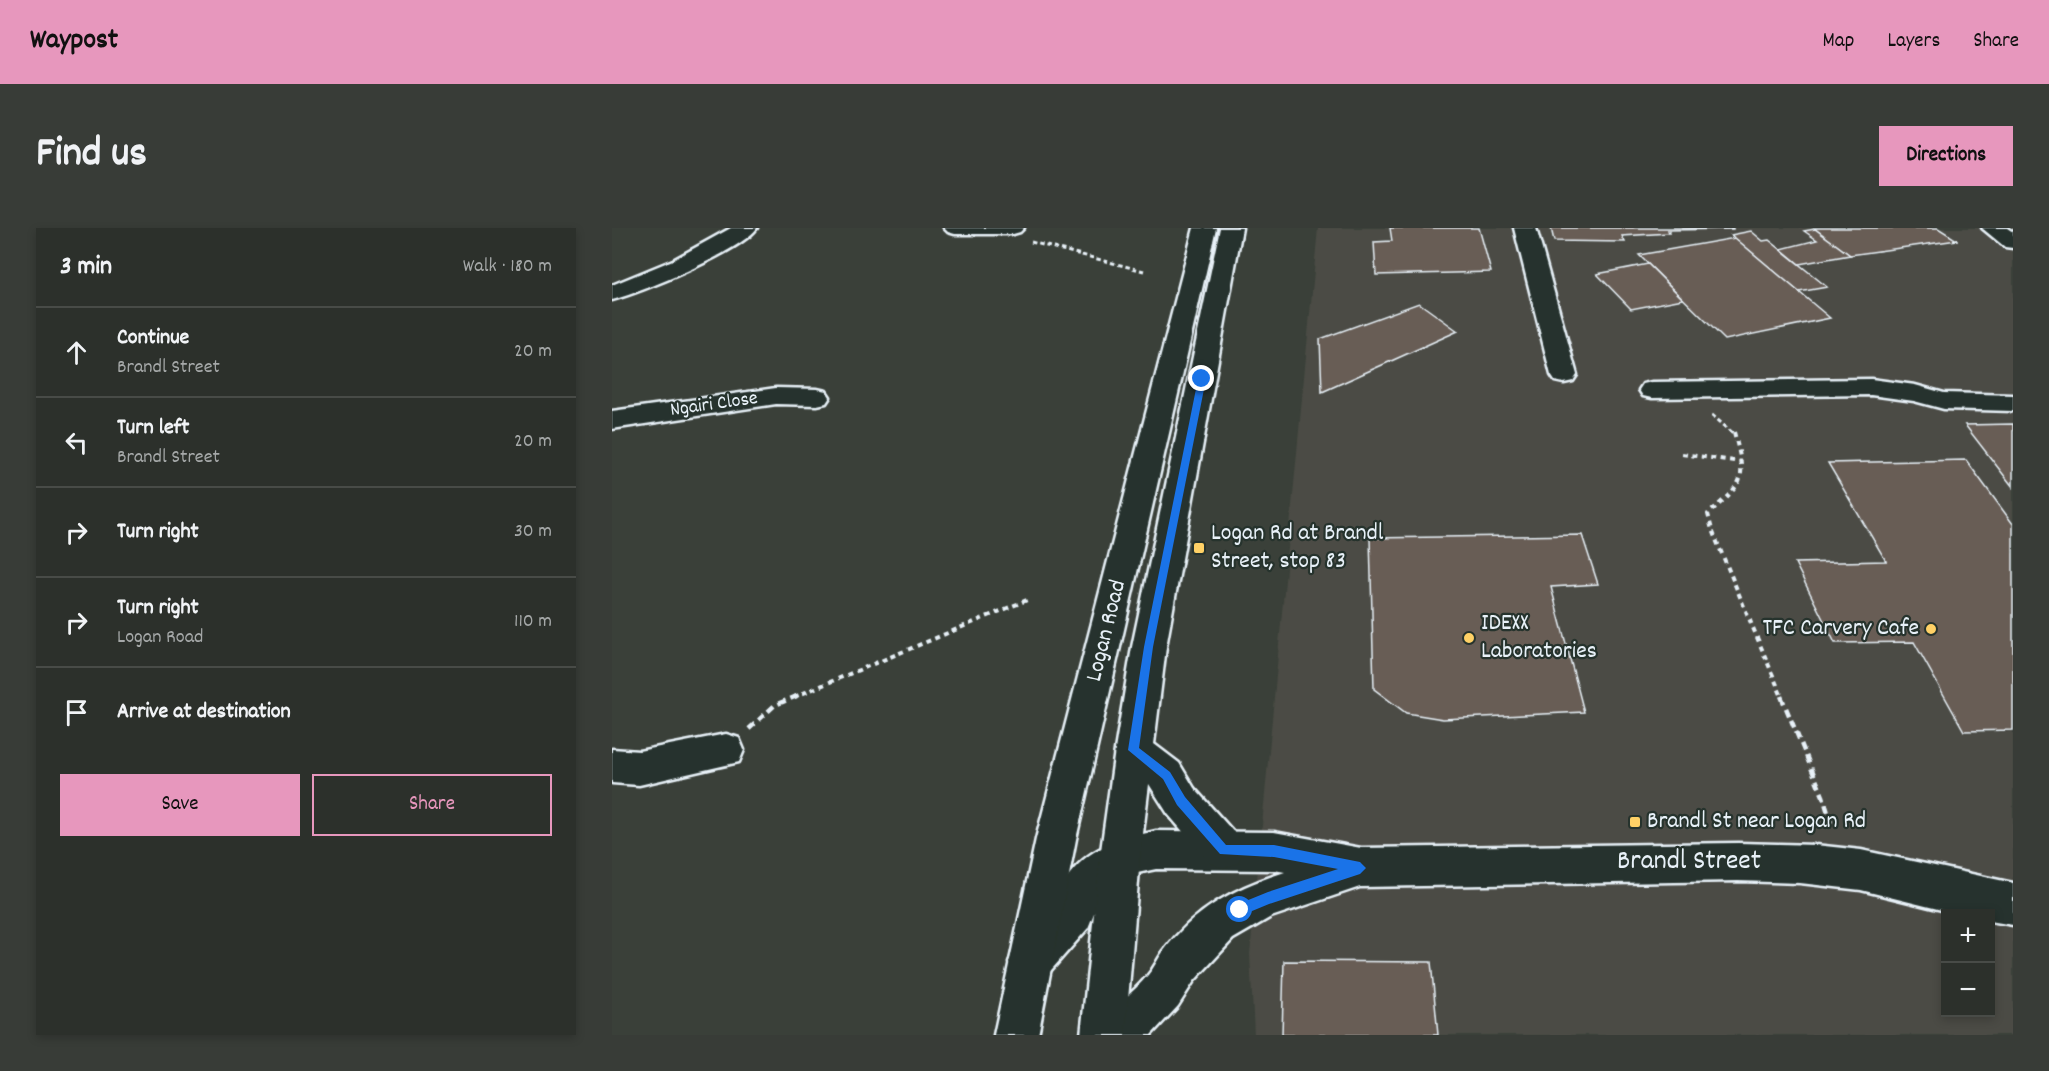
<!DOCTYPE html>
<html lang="en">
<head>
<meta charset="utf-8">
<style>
  :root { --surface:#2c302b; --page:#383c37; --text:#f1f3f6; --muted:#a6a9a9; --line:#484b47; --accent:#e797bd }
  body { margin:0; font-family:Dekko,sans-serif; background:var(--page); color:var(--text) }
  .controls { position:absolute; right:18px; bottom:18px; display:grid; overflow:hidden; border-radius:0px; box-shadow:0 3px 9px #0003 }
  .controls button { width:54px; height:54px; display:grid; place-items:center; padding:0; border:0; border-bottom:2px solid var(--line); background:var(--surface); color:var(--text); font:30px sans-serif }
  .stop { position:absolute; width:18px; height:18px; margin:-14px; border:4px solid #1a73e8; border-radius:50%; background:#fff }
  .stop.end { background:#1a73e8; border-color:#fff; box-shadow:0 2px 6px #0008 }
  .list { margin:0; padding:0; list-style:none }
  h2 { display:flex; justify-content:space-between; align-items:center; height:78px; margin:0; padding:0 24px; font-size:26px }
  h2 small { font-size:20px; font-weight:400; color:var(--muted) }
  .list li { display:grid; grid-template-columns:39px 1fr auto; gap:18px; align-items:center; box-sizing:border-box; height:90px; padding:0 24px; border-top:2px solid var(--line) }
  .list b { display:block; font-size:22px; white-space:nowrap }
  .list p { margin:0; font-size:20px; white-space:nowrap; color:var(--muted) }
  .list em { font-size:20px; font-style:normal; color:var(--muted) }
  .actions { display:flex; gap:12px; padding:18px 24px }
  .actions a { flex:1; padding:14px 0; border:2px solid var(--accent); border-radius:0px; text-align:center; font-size:21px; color:var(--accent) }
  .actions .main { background:var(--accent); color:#111 }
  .icon { flex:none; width:33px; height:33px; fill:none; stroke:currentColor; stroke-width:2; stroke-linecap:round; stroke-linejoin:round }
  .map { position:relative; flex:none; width:1401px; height:807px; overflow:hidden; border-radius:0px }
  header { display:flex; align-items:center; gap:36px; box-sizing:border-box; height:84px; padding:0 30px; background:var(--accent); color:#111 }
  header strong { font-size:28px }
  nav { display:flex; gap:33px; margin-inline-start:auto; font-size:21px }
  .intro { display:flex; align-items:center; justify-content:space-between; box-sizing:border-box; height:144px; padding:0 36px }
  h1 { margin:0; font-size:42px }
  .button { padding:15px 27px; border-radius:0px; background:var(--accent); color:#111; font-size:21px; font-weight:700 }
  main { display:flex; gap:36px; padding:0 36px }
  aside { flex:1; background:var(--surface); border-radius:0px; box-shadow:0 3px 9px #0003 }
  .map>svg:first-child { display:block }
  .built { fill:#4b4c45; fill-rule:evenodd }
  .building { fill:#685d55; stroke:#e8f1f8; stroke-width:1.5 }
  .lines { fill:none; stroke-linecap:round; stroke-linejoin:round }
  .minor-casing { stroke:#e8f1f8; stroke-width:5 }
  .major-casing { stroke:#e8f1f8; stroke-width:5 }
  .path-far2 { stroke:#e8f1f8; stroke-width:3; stroke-dasharray:4.5 3; stroke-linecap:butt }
  .path-far1 { stroke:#e8f1f8; stroke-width:4; stroke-dasharray:5 4.5; stroke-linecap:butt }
  .path { stroke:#e8f1f8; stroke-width:4.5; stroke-dasharray:8 5; stroke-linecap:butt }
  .minor { fill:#26332d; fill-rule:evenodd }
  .major { fill:#26332d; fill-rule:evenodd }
  .route { fill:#1a73e8 }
  .poi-dot { fill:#ffd166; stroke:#26332d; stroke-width:2 }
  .labels { text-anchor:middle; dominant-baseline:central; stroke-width:4.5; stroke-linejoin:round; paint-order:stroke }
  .far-street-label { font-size:20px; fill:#e8f1f8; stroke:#26332d }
  .poi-label { font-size:24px; fill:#e8f1f8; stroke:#26332d; text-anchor:start }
  .street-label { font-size:24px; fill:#e8f1f8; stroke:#26332d }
  .near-street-label { font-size:28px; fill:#e8f1f8; stroke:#26332d }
</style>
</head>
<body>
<header>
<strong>Waypost</strong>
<nav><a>Map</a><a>Layers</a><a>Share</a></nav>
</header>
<div class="intro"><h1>Find us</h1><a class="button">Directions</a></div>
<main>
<aside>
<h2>3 min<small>Walk · 180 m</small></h2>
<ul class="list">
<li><svg class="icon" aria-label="ahead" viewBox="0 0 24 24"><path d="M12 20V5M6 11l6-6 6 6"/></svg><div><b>Continue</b><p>Brandl Street</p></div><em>20 m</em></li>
<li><svg class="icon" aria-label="left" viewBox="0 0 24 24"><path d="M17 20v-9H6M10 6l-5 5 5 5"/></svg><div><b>Turn left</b><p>Brandl Street</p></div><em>20 m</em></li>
<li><svg class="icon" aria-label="right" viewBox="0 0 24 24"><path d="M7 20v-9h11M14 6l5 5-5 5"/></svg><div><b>Turn right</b></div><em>30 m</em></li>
<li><svg class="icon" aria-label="right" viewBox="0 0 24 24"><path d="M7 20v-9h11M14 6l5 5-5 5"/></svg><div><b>Turn right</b><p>Logan Road</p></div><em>110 m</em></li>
<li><svg class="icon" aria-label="arrive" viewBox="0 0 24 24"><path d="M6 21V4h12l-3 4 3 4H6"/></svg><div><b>Arrive at destination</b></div></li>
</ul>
<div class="actions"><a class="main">Save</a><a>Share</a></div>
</aside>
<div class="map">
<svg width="1401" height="807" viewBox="0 0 1401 807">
  <rect width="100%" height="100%" fill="#3a4039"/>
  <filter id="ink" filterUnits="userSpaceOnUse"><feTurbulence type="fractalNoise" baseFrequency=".0167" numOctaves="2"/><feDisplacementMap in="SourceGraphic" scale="12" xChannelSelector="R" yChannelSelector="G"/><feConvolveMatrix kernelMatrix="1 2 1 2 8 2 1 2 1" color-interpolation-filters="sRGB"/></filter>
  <g filter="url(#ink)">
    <path class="built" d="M706,0H1401V807H642L638,726ZM1334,686H1378V784H1334Z"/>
    <g class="building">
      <path d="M778,0H867L879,44L764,47L762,14L780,13Z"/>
      <path d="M939,0H1121V1L1056,2L1057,5L1010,8L1013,14L942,13Z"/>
      <path d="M1202,0H1326L1345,12L1238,27Z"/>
      <path d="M1203,1L1238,27L1187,36L1169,21L1205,12L1192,3Z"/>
      <path d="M1139,3L1151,13L1157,12L1215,59L1187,64L1119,7Z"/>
      <path d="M1123,10L1187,64L1218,90L1113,112L1027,27Z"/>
      <path d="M1036,36L1071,71L1019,81L985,46Z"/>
      <path d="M807,75L846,103L710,164L708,111Z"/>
      <path d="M1401,196V259L1353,197Z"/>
      <path d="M1354,232L1401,296V502L1352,503L1302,414L1223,415L1183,335L1274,333L1216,235Z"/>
      <path d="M970,307L986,356L939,359L972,484L831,491L794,485L762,461L758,310Z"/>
      <path d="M672,733L819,734L826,807H670Z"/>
    </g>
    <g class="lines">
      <defs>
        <g id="minor">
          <path d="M119,0H145C129,23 29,65 0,72V57L61,32Z"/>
          <path d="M332,0H412L408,4L401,6H343L336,4Z"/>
          <path d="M902,0H924L965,147L961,153L952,155L943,153L939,147Z"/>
          <path d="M1370,0H1395L1401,4V20L1393,19Z"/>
          <path d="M1259,151L1303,157L1332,165L1401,167V183L1332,181L1302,173L1259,167L1040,170L1031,168L1027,162L1031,156L1040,154Z"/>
          <path d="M164,160L205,161L214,163L218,169L214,175L205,177L164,176L0,201V183Z"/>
          <path d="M114,506L127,510L132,522L127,534L27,557L0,555V521L27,523Z"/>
          <path d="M544,603L662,604L749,620L1126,615L1203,617L1249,622L1401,655V697L1378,693V686H1346L1249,662L1188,655L1126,653L748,659L659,689L621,711L582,753L566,778L539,807H486C496,781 519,768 536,747C542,740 546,731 551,724C583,681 622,660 673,644L662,642L544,641L516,647L500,658L484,680L476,700L433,749L418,755L403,749L397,734C407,709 428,694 444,673C449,667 450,658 454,652C475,619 508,611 544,603Z"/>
        </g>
        <g id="major">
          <path d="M582,0H604L464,611L426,807H382L424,611Z"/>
          <path d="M608,0H630L554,419L542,516L567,535L582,560L626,609L632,622L626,635L612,641L598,635L556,586L537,556L528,630L513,807H469L488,630L503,522L520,419Z"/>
        </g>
      </defs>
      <use href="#minor" class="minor-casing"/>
      <use href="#major" class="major-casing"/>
      <g class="path-far2">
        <path d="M419,14L532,43"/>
        <path d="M1100,187L1122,206"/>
      </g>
      <g class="path-far1">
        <path d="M1122,204C1135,253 1133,253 1096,286L1100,302L1170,469"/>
        <path d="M1070,226L1130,234"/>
        <path d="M182,469L415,372"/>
      </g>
      <g class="path">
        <path d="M1169,468L1211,568L1219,595"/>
        <path d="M137,501L163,477L185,468"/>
      </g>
      <use href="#minor" class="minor"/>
      <use href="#major" class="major"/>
    </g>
  </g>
  <path class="route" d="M590,149L594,151L541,419L527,520L558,544L573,569L614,617H662L748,634L754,640L748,646L657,676L628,688L624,686V677L656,664L726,641L662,629L608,626L565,577L551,551L516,522L532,419L586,151Z"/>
  <g class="poi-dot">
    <rect x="581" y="314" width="12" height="12" rx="3"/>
    <circle cx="1319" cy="401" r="6"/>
    <circle cx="857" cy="410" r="6"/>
    <rect x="1017" y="588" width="12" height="12" rx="3"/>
  </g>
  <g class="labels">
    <g class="far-street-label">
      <text transform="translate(102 177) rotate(-8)">Ngairi Close</text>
    </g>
    <g class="poi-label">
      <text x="599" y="306">Logan Rd at Brandl<tspan x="599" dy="28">Street, stop 83</tspan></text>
      <text x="869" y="396">IDEXX<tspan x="869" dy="28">Laboratories</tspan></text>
      <text x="1307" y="401" text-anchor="end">TFC Carvery Cafe</text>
      <text x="1035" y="594">Brandl St near Logan Rd</text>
    </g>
    <g class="street-label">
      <text transform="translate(495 403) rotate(-76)">Logan Road</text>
    </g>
    <g class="near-street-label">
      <text x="1077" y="635">Brandl Street</text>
    </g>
  </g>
</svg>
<div class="controls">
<button>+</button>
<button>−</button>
</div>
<div class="stop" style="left:628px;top:682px"></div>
<div class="stop end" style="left:590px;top:151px"></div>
</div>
</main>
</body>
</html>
